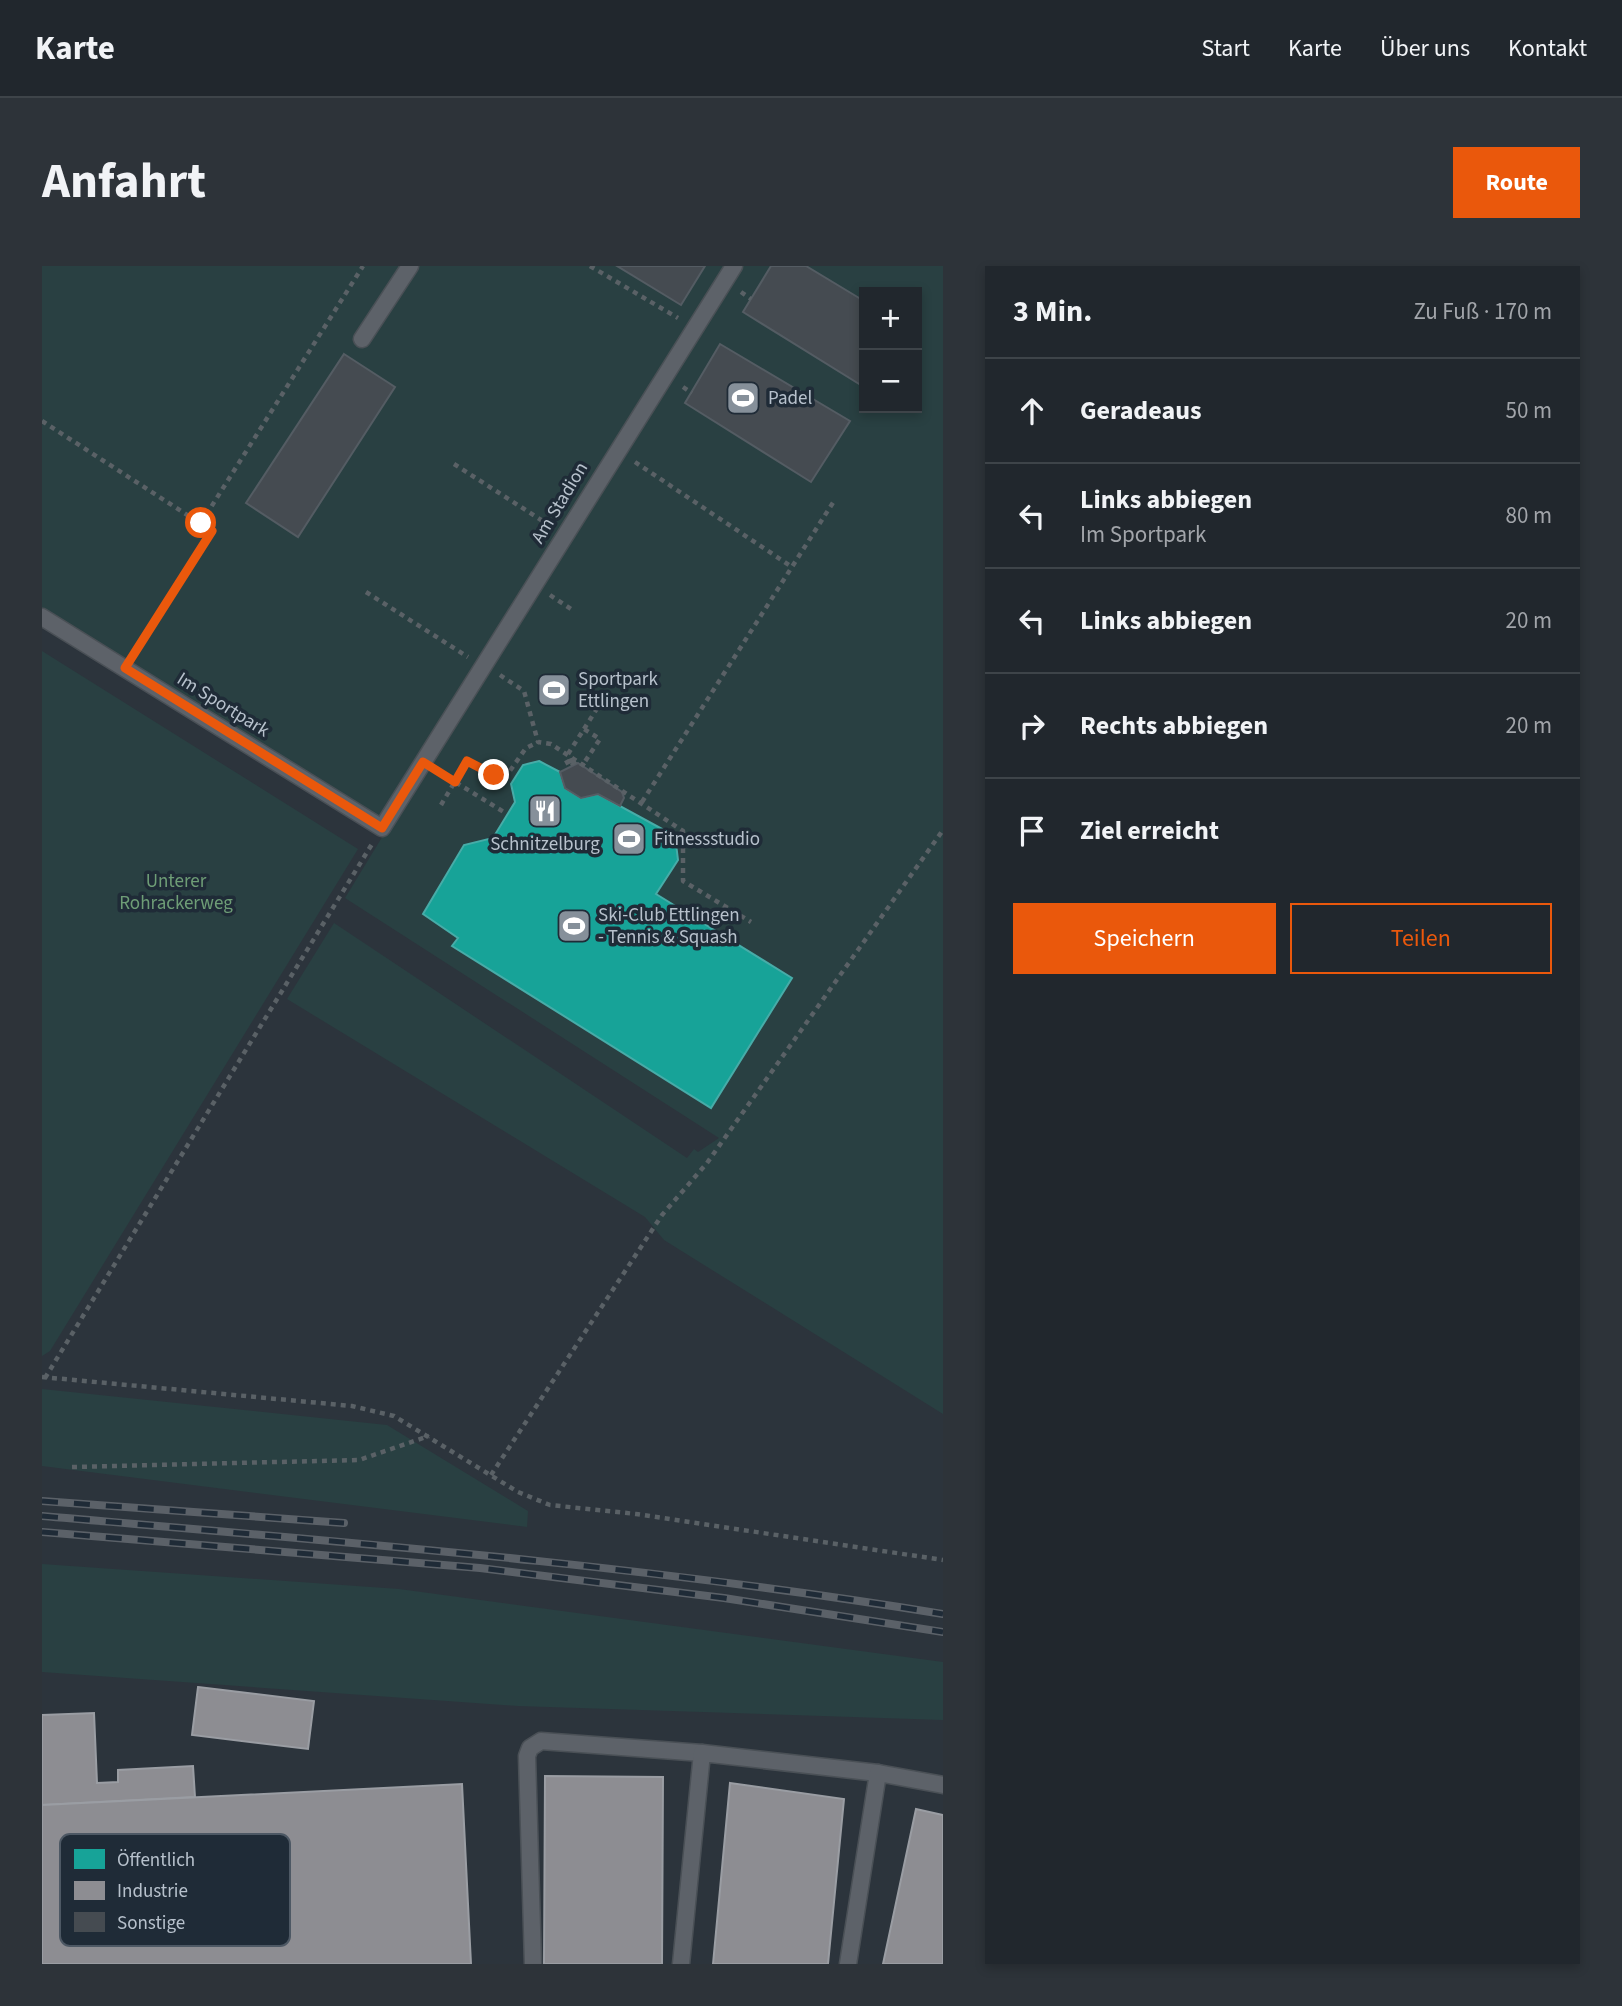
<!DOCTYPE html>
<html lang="de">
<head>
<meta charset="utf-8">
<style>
  :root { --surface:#21272d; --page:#2d3339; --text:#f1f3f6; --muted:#a2a5aa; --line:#3e4449; --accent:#ea580c }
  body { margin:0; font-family:"Source Sans 3",sans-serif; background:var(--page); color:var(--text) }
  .controls { position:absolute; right:21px; top:21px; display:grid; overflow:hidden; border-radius:0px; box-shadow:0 4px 10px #0003 }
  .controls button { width:63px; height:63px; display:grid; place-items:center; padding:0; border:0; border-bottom:2px solid var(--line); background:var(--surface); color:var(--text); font:35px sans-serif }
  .stop { position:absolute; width:21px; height:21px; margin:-16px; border:5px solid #ea580c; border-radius:50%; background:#fff }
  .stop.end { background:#ea580c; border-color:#fff; box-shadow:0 2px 7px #0008 }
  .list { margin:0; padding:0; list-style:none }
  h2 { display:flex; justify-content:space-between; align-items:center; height:91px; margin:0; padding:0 28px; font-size:30px }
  h2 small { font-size:23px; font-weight:400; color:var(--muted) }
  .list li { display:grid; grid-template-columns:46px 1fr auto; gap:21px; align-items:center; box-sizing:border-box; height:105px; padding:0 28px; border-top:2px solid var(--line) }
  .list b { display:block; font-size:26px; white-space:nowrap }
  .list p { margin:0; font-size:23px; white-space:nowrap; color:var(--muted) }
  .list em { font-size:23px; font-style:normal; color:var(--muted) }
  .actions { display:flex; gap:14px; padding:21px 28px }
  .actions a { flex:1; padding:16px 0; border:2px solid var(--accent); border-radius:0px; text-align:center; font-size:24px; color:var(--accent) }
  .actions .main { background:var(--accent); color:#fff }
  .icon { flex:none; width:38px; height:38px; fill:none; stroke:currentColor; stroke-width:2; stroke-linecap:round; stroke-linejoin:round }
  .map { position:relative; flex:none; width:901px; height:1698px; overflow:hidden; border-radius:0px }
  header { display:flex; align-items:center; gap:42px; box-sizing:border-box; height:98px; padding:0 35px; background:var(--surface); border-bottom:2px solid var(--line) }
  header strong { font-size:33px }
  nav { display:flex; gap:38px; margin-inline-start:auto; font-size:24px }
  .intro { display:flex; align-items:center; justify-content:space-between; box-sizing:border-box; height:168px; padding:0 42px }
  h1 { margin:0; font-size:49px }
  .button { padding:18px 32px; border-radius:0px; background:var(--accent); color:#fff; font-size:24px; font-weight:700 }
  main { display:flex; gap:42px; padding:0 42px }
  aside { flex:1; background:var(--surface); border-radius:0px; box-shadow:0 4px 10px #0003 }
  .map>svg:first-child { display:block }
  .green { fill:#294042; fill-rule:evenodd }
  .public { fill:#17a398; stroke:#47aca8; stroke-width:2 }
  .industry { fill:#8d8d92; stroke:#9a9da3; stroke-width:2 }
  .building { fill:#454b51; stroke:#545c63; stroke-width:2 }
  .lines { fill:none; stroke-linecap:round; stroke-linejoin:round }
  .lane-casing { stroke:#4a5056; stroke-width:19 }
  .path { stroke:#5a6166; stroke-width:4.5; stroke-dasharray:5 5; stroke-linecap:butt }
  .lane { stroke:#5d6269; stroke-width:16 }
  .rail-casing { stroke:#5b6168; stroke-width:8 }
  .rail { stroke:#1f2b37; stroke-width:5; stroke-dasharray:16; stroke-linecap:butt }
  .path-bridge { stroke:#5a6166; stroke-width:4.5; stroke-dasharray:5 5; stroke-linecap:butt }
  .route { stroke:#ea580c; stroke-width:9 }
  .labels { text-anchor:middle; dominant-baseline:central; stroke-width:7; stroke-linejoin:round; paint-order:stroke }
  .poi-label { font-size:19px; fill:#b7c1cc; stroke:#1f2b37; text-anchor:start }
  .street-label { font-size:19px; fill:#b7c1cc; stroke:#1f2b37 }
  .park-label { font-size:19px; fill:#6e9d76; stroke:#1f2b37 }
  .key { fill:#1f2b37; stroke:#4d5864; stroke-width:2 }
  .key-label { font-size:19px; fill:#b7c1cc }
</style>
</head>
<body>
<header>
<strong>Karte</strong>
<nav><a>Start</a><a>Karte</a><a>Über uns</a><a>Kontakt</a></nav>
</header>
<div class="intro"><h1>Anfahrt</h1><a class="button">Route</a></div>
<main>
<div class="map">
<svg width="901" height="1698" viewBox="0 0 901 1698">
  <rect width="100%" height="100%" fill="#2c343c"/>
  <g class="green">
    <path d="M0,0H901V1148L622,974L603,951L245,733L292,657L645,892L652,883L656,886L677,872L303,632L342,568L0,342ZM822,26H875V142H822Z"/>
    <path d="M0,385L316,583L8,1085L0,1090Z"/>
    <path d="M0,1123L345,1159L486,1245L485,1261L0,1200Z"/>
    <path d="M0,1298L357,1323L901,1396V1454L476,1440L0,1406Z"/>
  </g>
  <path class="public" d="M497,495L518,506L523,522L539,532L556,528L633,570L636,594L614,628L750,712L669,842L410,680L416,672L381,648L422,579L451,572L473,536L469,518L481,499Z"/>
  <g class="industry">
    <path d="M156,1421L272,1435L266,1483L150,1469Z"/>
    <path d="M52,1447L55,1517L76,1516V1504L151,1500L153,1531L0,1539V1449Z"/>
    <path d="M503,1510L621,1511L620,1698H502Z"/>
    <path d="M688,1517L802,1533L786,1698H671Z"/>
    <path d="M420,1518L429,1698H0V1539Z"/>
    <path d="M874,1543L901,1549V1698H841Z"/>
  </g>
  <g class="building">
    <path d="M575,0H663L639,39Z"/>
    <path d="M729,0H764L822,35V121L701,46Z"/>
    <path d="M678,78L808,155L769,216L643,137Z"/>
    <path d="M302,88L353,121L256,271L204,237Z"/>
    <path d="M536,497L580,526L582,532L578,540L556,528L539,532L523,522L518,506Z"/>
  </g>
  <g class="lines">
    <defs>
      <g id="lane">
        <path d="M320,73L368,0"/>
        <path d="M0,351L340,562L692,0"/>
        <path d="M491,1698L485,1490L488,1482L499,1475L660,1487"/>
        <path d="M639,1698L660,1487L836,1507"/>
        <path d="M806,1698L836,1507L901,1519"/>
      </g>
    </defs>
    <use href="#lane" class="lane-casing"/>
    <g class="path">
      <path d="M548,0L636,52"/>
      <path d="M699,26L709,33"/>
      <path d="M641,121L650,127"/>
      <path d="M0,155L170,265L93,387"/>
      <path d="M593,196L750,301"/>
      <path d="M412,198L507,259"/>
      <path d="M159,257L321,0"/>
      <path d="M324,326L426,391"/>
      <path d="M508,329L532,345"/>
      <path d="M458,409L482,425L496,476L509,478L641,565V615L709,656"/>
      <path d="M542,463L556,441"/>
      <path d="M526,488L542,463L558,473L542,497"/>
      <path d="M530,497L528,492L524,494L527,500L535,494"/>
      <path d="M397,506L465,548"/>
      <path d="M600,536L792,235"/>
      <path d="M399,539L425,495L452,509H465L484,482L496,476"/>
      <path d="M0,1111L310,1140L352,1150L476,1226L508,1239L594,1248L901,1294"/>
      <path d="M3,1112L330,578"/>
      <path d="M30,1201L317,1194L387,1170"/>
      <path d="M449,1209L620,949L665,897L901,564"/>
    </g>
    <use href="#lane" class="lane"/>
    <defs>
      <g id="rail">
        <path d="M0,1235L302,1257"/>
        <path d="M0,1250C301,1276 602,1299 901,1348"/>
        <path d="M0,1266L438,1302L682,1332L901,1366"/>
      </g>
    </defs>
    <use href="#rail" class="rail-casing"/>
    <use href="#rail" class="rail"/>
    <g class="path-bridge">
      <path d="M530,497L531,499"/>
      <path d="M540,500L542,497"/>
    </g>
  </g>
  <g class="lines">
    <path class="route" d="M159,257L170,265L83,402L340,562L381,496L413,516L425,495L452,509"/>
  </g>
  <defs>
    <symbol id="stadium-square" viewBox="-11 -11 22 22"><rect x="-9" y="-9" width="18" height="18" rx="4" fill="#86909a" stroke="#1f2b37"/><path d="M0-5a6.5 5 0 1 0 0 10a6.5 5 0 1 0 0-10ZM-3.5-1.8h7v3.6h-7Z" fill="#fff"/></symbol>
    <symbol id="restaurant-square" viewBox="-11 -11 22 22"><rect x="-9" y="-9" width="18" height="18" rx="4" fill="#86909a" stroke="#1f2b37"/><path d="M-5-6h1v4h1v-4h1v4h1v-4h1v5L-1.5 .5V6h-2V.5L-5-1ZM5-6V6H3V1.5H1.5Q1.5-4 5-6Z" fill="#fff"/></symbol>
  </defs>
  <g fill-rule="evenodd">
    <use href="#stadium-square" x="682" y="113" width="38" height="38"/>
    <use href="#stadium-square" x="493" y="405" width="38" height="38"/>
    <use href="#restaurant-square" x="484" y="526" width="38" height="38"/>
    <use href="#stadium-square" x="568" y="554" width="38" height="38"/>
    <use href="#stadium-square" x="513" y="641" width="38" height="38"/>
  </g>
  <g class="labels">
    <g class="poi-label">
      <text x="726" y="132">Padel</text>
      <text x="536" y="413">Sportpark<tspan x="536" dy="22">Ettlingen</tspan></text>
      <text x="612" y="573">Fitnessstudio</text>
      <text x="503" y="578" text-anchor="middle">Schnitzelburg</text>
      <text x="556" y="649">Ski-Club Ettlingen<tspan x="556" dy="22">- Tennis &amp; Squash</tspan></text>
    </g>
    <g class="street-label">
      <text transform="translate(518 237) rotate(-59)">Am Stadion</text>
      <text transform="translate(181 439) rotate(32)">Im Sportpark</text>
    </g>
    <g class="park-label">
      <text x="134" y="615">Unterer<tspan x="134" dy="22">Rohrackerweg</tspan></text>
    </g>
  </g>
  <rect x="18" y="1568" width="230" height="112" rx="10" class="key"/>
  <rect x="32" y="1583" width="31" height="20" fill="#17a398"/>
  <rect x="32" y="1615" width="31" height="19" fill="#8d8d92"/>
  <rect x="32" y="1646" width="31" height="20" fill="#454b51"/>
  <g class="key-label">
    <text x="75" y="1600">Öffentlich</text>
    <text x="75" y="1631">Industrie</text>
    <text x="75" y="1663">Sonstige</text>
  </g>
</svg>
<div class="controls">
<button>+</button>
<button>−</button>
</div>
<div class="stop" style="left:159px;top:257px"></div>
<div class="stop end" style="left:452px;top:509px"></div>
</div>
<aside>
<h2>3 Min.<small>Zu Fuß · 170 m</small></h2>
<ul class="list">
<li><svg class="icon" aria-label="ahead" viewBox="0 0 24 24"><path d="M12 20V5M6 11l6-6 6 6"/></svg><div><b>Geradeaus</b></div><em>50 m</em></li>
<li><svg class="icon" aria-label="left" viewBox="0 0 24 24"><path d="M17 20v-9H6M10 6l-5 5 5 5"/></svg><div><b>Links abbiegen</b><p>Im Sportpark</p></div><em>80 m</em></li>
<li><svg class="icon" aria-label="left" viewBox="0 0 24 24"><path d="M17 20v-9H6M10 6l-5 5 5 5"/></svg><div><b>Links abbiegen</b></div><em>20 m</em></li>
<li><svg class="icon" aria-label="right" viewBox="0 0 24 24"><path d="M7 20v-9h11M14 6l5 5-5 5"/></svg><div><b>Rechts abbiegen</b></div><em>20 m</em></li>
<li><svg class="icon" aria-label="arrive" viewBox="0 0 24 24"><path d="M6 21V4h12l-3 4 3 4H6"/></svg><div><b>Ziel erreicht</b></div></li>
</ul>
<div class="actions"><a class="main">Speichern</a><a>Teilen</a></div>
</aside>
</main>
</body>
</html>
